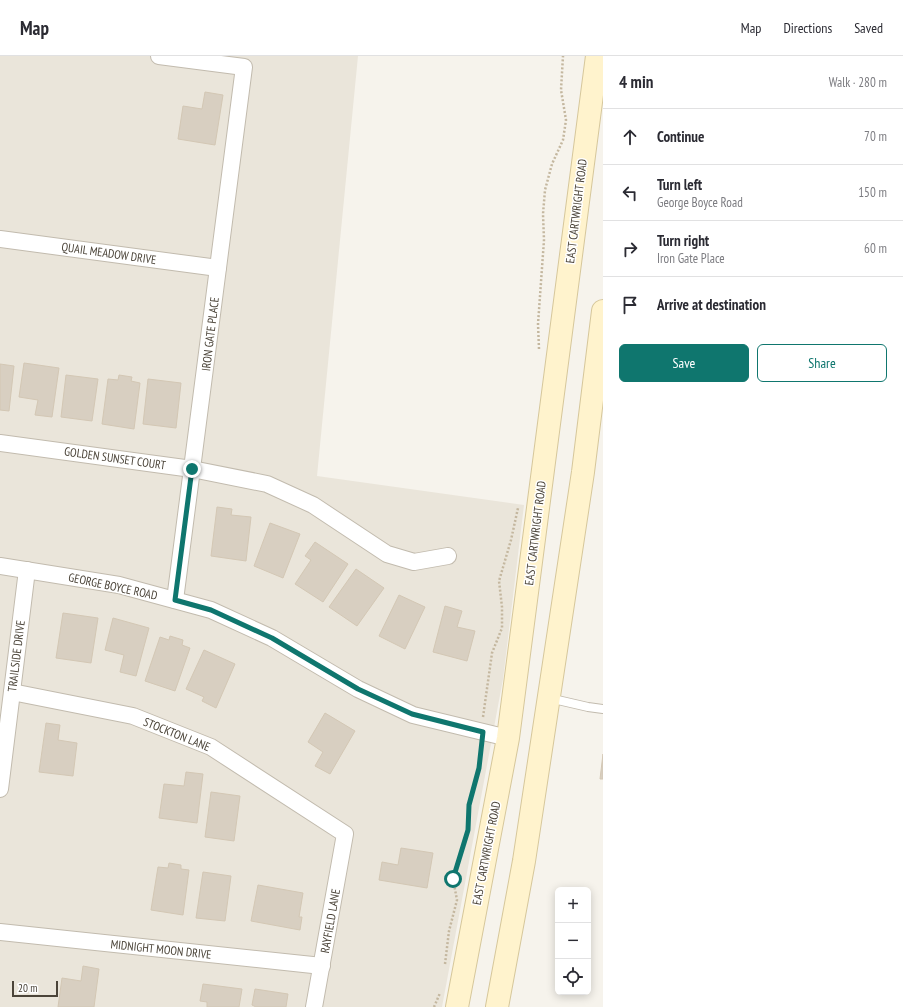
<!DOCTYPE html>
<html lang="en">
<head>
<meta charset="utf-8">
<style>
  :root { --surface:#fff; --page:#f2f2f3; --text:#2b2b33; --muted:#7c7c81; --line:#e1e1e2; --accent:#0f766e }
  body { margin:0; font-family:"PT Sans Narrow",sans-serif; background:var(--page); color:var(--text) }
  .controls { position:absolute; right:12px; bottom:12px; display:grid; overflow:hidden; border-radius:6px; box-shadow:0 2px 10px #0003 }
  .controls button { width:36px; height:36px; display:grid; place-items:center; padding:0; border:0; border-bottom:1px solid var(--line); background:var(--surface); color:var(--text); font:20px sans-serif }
  .scale { position:absolute; left:12px; bottom:10px; width:46px; box-sizing:border-box; padding-left:4px; border:2px solid #4b4439; border-top:0; font-size:11px; line-height:14px; white-space:nowrap; color:#4b4439; -webkit-text-stroke:3px #fff; paint-order:stroke }
  .stop { position:absolute; width:12px; height:12px; margin:-9px; border:3px solid #0f766e; border-radius:50%; background:#fff }
  .stop.end { background:#0f766e; border-color:#fff; box-shadow:0 1px 4px #0008 }
  .list { margin:0; padding:0; list-style:none }
  h2 { display:flex; justify-content:space-between; align-items:center; height:52px; margin:0; padding:0 16px; font-size:17px }
  h2 small { font-size:13px; font-weight:400; color:var(--muted) }
  .list li { display:grid; grid-template-columns:26px 1fr auto; gap:12px; align-items:center; box-sizing:border-box; height:56px; padding:0 16px; border-top:1px solid var(--line) }
  .list b { display:block; font-size:15px; white-space:nowrap }
  .list p { margin:0; font-size:13px; white-space:nowrap; color:var(--muted) }
  .list em { font-size:13px; font-style:normal; color:var(--muted) }
  .actions { display:flex; gap:8px; padding:12px 16px }
  .actions a { flex:1; padding:9px 0; border:1px solid var(--accent); border-radius:6px; text-align:center; font-size:14px; color:var(--accent) }
  .actions .main { background:var(--accent); color:#fff }
  .icon { flex:none; width:22px; height:22px; fill:none; stroke:currentColor; stroke-width:2; stroke-linecap:round; stroke-linejoin:round }
  .map { position:relative; flex:none; width:603px; height:951px; overflow:hidden }
  header { display:flex; align-items:center; gap:24px; box-sizing:border-box; height:56px; padding:0 20px; background:var(--surface); border-bottom:1px solid var(--line) }
  header strong { font-size:19px }
  nav { display:flex; gap:22px; margin-inline-start:auto; font-size:14px }
  main { display:flex }
  aside { flex:1; background:var(--surface) }
  .map>svg:first-child { display:block }
  .residential { fill:#eae5da }
  .building { fill:#d8cfc1; stroke:#d3c7b4 }
  .lines { fill:none; stroke-linecap:round; stroke-linejoin:round }
  .lane-casing { stroke:#c2bbae; stroke-width:10 }
  .street-casing { stroke:#c2bbae; stroke-width:18 }
  .secondary-casing { stroke:#d6c79b; stroke-width:24 }
  .path { stroke:#c4b79f; stroke-width:2.5; stroke-dasharray:2 2; stroke-linecap:butt }
  .lane { stroke:#fff; stroke-width:8 }
  .street { stroke:#fff; stroke-width:16 }
  .secondary { stroke:#fff3cd; stroke-width:22 }
  .route { stroke:#0f766e; stroke-width:5 }
  .labels { text-anchor:middle; dominant-baseline:central; stroke-width:3; stroke-linejoin:round; paint-order:stroke }
  .street-label { font-size:12px; fill:#4b4439; stroke:#fff }
</style>
</head>
<body>
<header>
<strong>Map</strong>
<nav><a>Map</a><a>Directions</a><a>Saved</a></nav>
</header>
<main>
<div class="map">
<svg width="603" height="951" viewBox="0 0 603 951">
  <rect width="100%" height="100%" fill="#f6f3ec"/>
  <path class="residential" d="M0,0H358L317,420L524,449L503,623L442,951H0Z"/>
  <g class="building">
    <path d="M205,36L223,39L215,89L178,83L183,50L202,53Z"/>
    <path d="M24,307L59,312L52,361L35,359L38,344L19,341Z"/>
    <path d="M0,308L14,310L9,355L0,354Z"/>
    <path d="M66,319L98,323L92,365L61,361Z"/>
    <path d="M119,319L132,321L131,325L140,327L134,373L102,368L108,323L118,324Z"/>
    <path d="M148,323L181,327L176,372L143,368Z"/>
    <path d="M217,451L232,453L231,459L251,461L246,505L211,500Z"/>
    <path d="M270,467L300,478L283,522L254,510Z"/>
    <path d="M315,486L348,508L323,546L295,528L311,504L305,500Z"/>
    <path d="M356,513L384,532L357,570L329,551Z"/>
    <path d="M399,539L425,551L405,593L379,580Z"/>
    <path d="M445,550L462,555L457,571L475,575L467,605L433,596Z"/>
    <path d="M63,557L98,562L91,607L56,602Z"/>
    <path d="M113,562L149,572L136,620L120,616L124,599L105,594Z"/>
    <path d="M170,580L183,584L182,589L190,592L175,635L145,625L160,581L169,584Z"/>
    <path d="M204,594L235,608L216,652L202,645L204,641L186,633Z"/>
    <path d="M325,657L355,675L330,718L315,710L323,696L308,686Z"/>
    <path d="M46,667L60,669L58,684L77,687L73,720L39,716Z"/>
    <path d="M603,698V723H600Z"/>
    <path d="M186,716L203,718L197,767L159,762L164,728L184,730Z"/>
    <path d="M211,736L240,740L234,785L205,781Z"/>
    <path d="M401,792L433,797L427,832L379,824L382,806L398,809Z"/>
    <path d="M169,807L181,809V813L189,814L183,859L151,854L158,811L168,812Z"/>
    <path d="M203,816L231,820L225,865L196,862Z"/>
    <path d="M258,829L303,837L299,861H302L300,874L251,865Z"/>
    <path d="M83,910L99,913L94,951H58L62,922L81,925Z"/>
    <path d="M203,928L242,933L239,951H207V946L200,945Z"/>
    <path d="M255,933L288,938L286,951H256L252,949Z"/>
  </g>
  <g class="lines">
    <defs>
      <path id="lane" d="M549,642L588,651L603,653"/>
      <g id="street">
        <path d="M159,0L244,11L175,544"/>
        <path d="M0,183L218,212"/>
        <path d="M0,387L192,413L267,428L313,449L387,498L414,506L448,500"/>
        <path d="M0,510L119,529L211,554L272,582L358,633L413,659L508,682"/>
        <path d="M12,636L133,660L211,691L345,778L314,951"/>
        <path d="M0,733L27,514"/>
        <path d="M0,876L322,910"/>
      </g>
      <g id="secondary">
        <path d="M457,951L508,682L597,0"/>
        <path d="M497,951L524,805L583,416L603,255"/>
      </g>
    </defs>
    <use href="#lane" class="lane-casing"/>
    <use href="#street" class="street-casing"/>
    <use href="#secondary" class="secondary-casing"/>
    <g class="path">
      <path d="M539,293L538,268L544,184L543,158L545,134L552,108L563,84L566,64L561,34L563,0"/>
      <path d="M483,661L492,597L502,572V551L499,525L511,484L518,452"/>
      <path d="M445,908L449,875L457,844L453,823L468,774L469,749L479,712L481,690"/>
      <path d="M434,951L440,937"/>
    </g>
    <use href="#lane" class="lane"/>
    <use href="#street" class="street"/>
    <use href="#secondary" class="secondary"/>
  </g>
  <g class="lines">
    <path class="route" d="M192,413L175,544L211,554L272,582L358,633L412,658L483,676L479,712L469,749L468,774L453,823"/>
  </g>
  <g class="labels">
    <g class="street-label">
      <text transform="translate(576 155) rotate(-83)">EAST CARTWRIGHT ROAD</text>
      <text transform="translate(109 197) rotate(8)">QUAIL MEADOW DRIVE</text>
      <text transform="translate(210 278) rotate(-83)">IRON GATE PLACE</text>
      <text transform="translate(115 402) rotate(8)">GOLDEN SUNSET COURT</text>
      <text transform="translate(535 477) rotate(-83)">EAST CARTWRIGHT ROAD</text>
      <text transform="translate(113 530) rotate(12)">GEORGE BOYCE ROAD</text>
      <text transform="translate(16 600) rotate(-83)">TRAILSIDE DRIVE</text>
      <text transform="translate(177 678) rotate(22)">STOCKTON LANE</text>
      <text transform="translate(486 797) rotate(-79)">EAST CARTWRIGHT ROAD</text>
      <text transform="translate(330 865) rotate(-80)">RAYFIELD LANE</text>
      <text transform="translate(161 893) rotate(6)">MIDNIGHT MOON DRIVE</text>
    </g>
  </g>
</svg>
<div class="controls">
<button>+</button>
<button>−</button>
<button><svg class="icon" aria-label="locate" viewBox="0 0 24 24"><circle cx="12" cy="12" r="6"/><path d="M12 2v4M12 18v4M2 12h4M18 12h4"/></svg></button>
</div>
<div class="scale">20 m</div>
<div class="stop" style="left:453px;top:823px"></div>
<div class="stop end" style="left:192px;top:413px"></div>
</div>
<aside>
<h2>4 min<small>Walk · 280 m</small></h2>
<ul class="list">
<li><svg class="icon" aria-label="ahead" viewBox="0 0 24 24"><path d="M12 20V5M6 11l6-6 6 6"/></svg><div><b>Continue</b></div><em>70 m</em></li>
<li><svg class="icon" aria-label="left" viewBox="0 0 24 24"><path d="M17 20v-9H6M10 6l-5 5 5 5"/></svg><div><b>Turn left</b><p>George Boyce Road</p></div><em>150 m</em></li>
<li><svg class="icon" aria-label="right" viewBox="0 0 24 24"><path d="M7 20v-9h11M14 6l5 5-5 5"/></svg><div><b>Turn right</b><p>Iron Gate Place</p></div><em>60 m</em></li>
<li><svg class="icon" aria-label="arrive" viewBox="0 0 24 24"><path d="M6 21V4h12l-3 4 3 4H6"/></svg><div><b>Arrive at destination</b></div></li>
</ul>
<div class="actions"><a class="main">Save</a><a>Share</a></div>
</aside>
</main>
</body>
</html>
